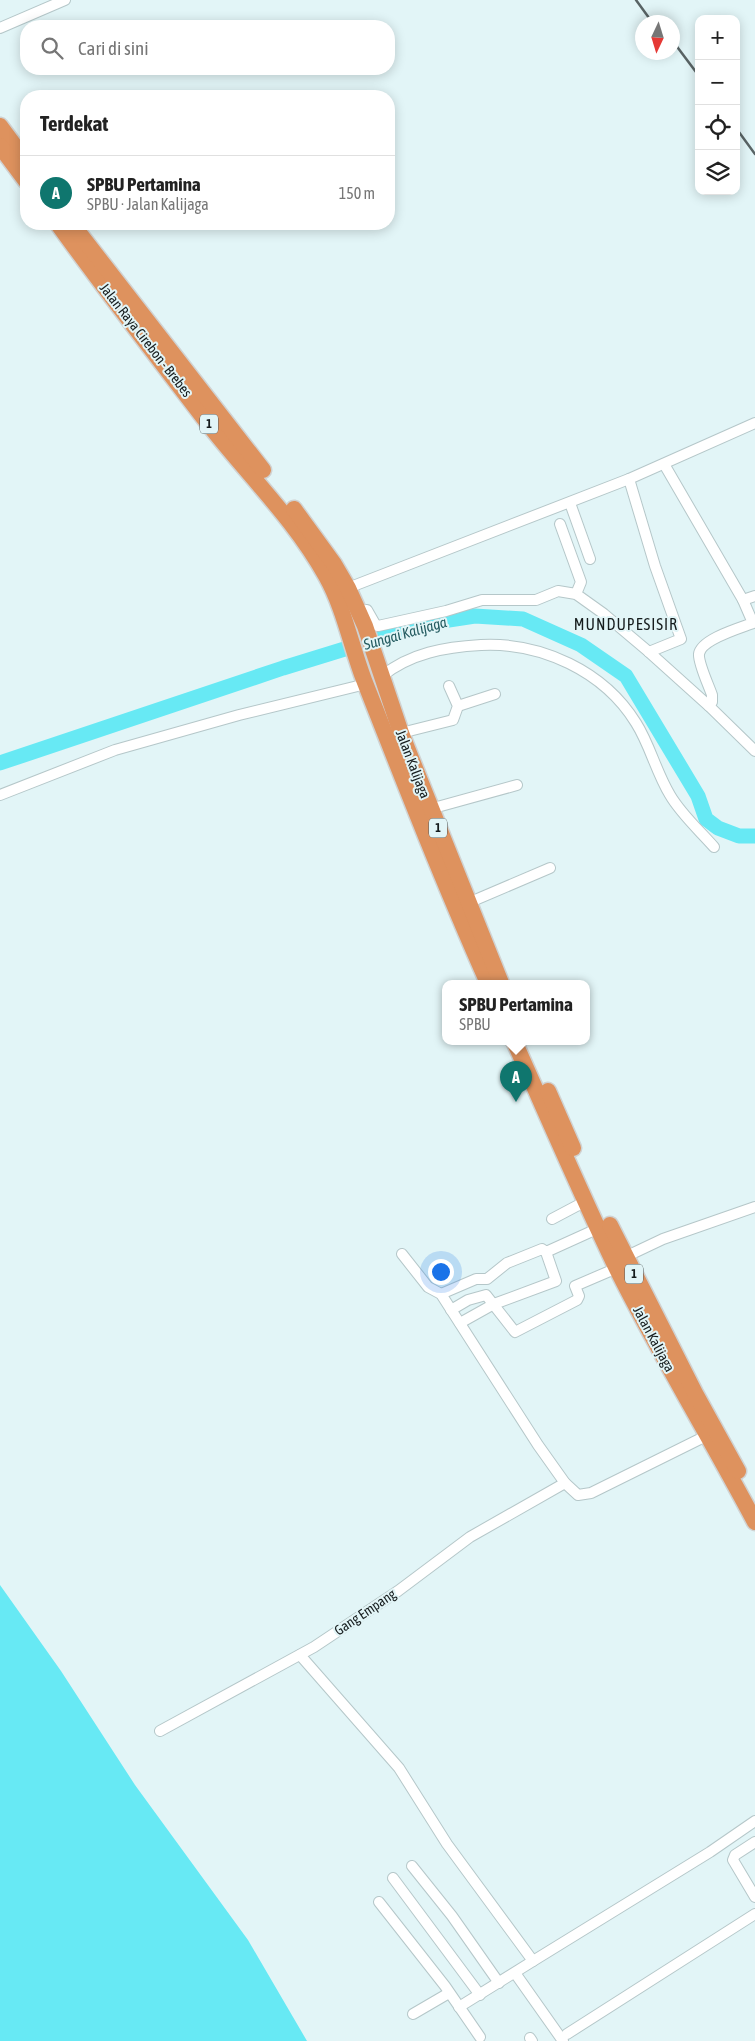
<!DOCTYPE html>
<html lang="id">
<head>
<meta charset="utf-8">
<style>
  :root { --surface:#fff; --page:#f6f6f6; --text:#222; --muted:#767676; --line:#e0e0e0; --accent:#0f766e }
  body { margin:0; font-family:"Asap Condensed",sans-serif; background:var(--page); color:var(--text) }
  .controls { position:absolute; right:15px; top:15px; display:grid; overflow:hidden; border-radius:10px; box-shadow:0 2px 12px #0003 }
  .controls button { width:45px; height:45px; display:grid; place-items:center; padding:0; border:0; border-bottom:1px solid var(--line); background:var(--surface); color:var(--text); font:25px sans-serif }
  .compass { position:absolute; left:635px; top:15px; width:45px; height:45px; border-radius:50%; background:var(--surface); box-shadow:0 2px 12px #0003; rotate:184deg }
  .you { position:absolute; left:440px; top:1271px; width:18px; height:18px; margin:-12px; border:4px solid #fff; border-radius:50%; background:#1a73e8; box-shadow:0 0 0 8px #1a73e833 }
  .badge { display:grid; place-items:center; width:32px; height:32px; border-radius:50%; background:var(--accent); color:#fff; font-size:16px; font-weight:700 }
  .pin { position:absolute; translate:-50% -41px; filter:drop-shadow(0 1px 2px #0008) }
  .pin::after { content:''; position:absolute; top:26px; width:18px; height:15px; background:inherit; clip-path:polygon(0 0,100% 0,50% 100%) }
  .popup { position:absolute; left:442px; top:980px; width:148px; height:65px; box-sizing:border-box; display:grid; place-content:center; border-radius:10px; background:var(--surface); filter:drop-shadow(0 1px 4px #0005); font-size:16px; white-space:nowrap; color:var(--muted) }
  .popup b { font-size:19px; color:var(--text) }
  .popup::after { content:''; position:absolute; left:50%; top:100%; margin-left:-10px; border:10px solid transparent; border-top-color:var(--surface) }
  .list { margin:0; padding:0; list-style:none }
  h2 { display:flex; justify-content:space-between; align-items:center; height:65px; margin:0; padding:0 20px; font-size:21px }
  h2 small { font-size:16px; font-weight:400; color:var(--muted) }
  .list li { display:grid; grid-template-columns:32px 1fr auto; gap:15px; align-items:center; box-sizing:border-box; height:75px; padding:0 20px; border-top:1px solid var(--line) }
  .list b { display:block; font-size:19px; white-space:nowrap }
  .list p { margin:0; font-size:16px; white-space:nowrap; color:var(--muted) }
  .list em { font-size:16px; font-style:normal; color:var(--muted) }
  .icon { flex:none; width:28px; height:28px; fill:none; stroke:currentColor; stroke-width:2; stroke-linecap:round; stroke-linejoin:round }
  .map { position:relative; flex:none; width:755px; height:2041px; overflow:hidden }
  .search { position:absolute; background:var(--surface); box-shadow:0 2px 12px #0003; left:20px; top:20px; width:375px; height:55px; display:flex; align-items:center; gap:12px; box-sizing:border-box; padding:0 18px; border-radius:20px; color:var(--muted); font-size:19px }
  .panel { position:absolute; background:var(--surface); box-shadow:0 2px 12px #0003; left:20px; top:90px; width:375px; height:140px; border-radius:20px }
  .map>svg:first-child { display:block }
  .water { fill:#67e9f4 }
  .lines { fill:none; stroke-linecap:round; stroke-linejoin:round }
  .river { stroke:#67e9f4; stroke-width:15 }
  .minor-casing { stroke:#b5c7c9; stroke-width:12 }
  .trunk-casing { stroke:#d0d2d2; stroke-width:19 }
  .minor { stroke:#fff; stroke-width:10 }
  .trunk { stroke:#de925e; stroke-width:16 }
  .rail { stroke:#596465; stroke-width:2.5 }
  .labels { text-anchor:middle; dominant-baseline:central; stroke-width:4; stroke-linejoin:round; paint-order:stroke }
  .shield { fill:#e2f5f7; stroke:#535d5e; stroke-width:1 }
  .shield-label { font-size:12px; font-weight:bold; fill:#161c1d }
  .street-label { font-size:14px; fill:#161c1d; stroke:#e2f5f7 }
  .water-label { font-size:15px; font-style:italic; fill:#245b60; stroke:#e2f5f7 }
  .quarter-label { font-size:16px; letter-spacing:1px; fill:#161c1d; stroke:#e2f5f7 }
</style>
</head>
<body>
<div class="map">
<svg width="755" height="2041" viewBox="0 0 755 2041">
  <rect width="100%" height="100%" fill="#e2f5f7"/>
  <path class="water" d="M0,1585L61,1671L135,1785L248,1940L307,2041H0Z"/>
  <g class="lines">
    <path class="river" d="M0,763L283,668L429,623L475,616L523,619L581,645L626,676L698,796L706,819L718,828L739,836H755"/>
    <defs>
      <g id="minor">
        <path d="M0,28L65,0"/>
        <path d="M629,479L655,566L681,639L649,652"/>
        <path d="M570,503L590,559"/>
        <path d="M560,524L581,582L576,594"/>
        <path d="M348,588L629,479L755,423"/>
        <path d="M743,600L755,596"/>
        <path d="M359,611L367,610L375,624L378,626L446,611L482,600H536L558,591L576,594L604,614L649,652L709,706L712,702V695C709,686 698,663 699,654C701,639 740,628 753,623L743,600L664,464"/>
        <path d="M382,676C411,653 445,647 481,645C541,642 604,671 636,723C650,745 656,772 670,795C681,814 699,830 714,847"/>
        <path d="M458,706L495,694"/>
        <path d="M709,706L755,751"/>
        <path d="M401,733L453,720L458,706L449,686"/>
        <path d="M0,795L115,750L239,715L366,684"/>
        <path d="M430,809L517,785"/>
        <path d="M468,903L550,868"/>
        <path d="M552,1219L586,1201"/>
        <path d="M402,1254L428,1287L441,1294L538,1445L565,1483L578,1495L591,1493L706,1436"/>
        <path d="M625,1257L663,1239L755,1207"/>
        <path d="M441,1294L476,1279H487L507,1263L542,1249L546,1252L599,1228"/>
        <path d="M451,1310L468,1300L486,1295L515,1332L577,1300L579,1296L575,1286L617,1268"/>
        <path d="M460,1323L494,1304L556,1281L546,1252"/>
        <path d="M300,1655L399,1768L447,1844L533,1961L459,2007"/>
        <path d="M160,1731L314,1647L398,1591L470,1537L565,1483"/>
        <path d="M755,1842L735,1855L733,1860L755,1897"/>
        <path d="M412,1866L452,1916L499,1983"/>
        <path d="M393,1878L480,1995"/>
        <path d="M379,1902L445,1986L480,2037"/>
        <path d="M533,1961L710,1852L755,1821"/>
        <path d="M515,1973L563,2041"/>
        <path d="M413,2014L449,1993"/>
        <path d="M567,2034L755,1914"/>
        <path d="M530,2038L532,2041"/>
      </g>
      <g id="trunk">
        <path d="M0,126L26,161"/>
        <path d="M0,146L26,181"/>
        <path d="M58,224C107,292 159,359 210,426C249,476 295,520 326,576C344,608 351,646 364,680C404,782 444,884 488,983"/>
        <path d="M72,224L263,470"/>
        <path d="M294,509L334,564L348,588L365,626L401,733L501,983"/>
        <path d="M514,1041C548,1117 581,1194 617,1269C660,1355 710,1437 755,1522"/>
        <path d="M548,1091L573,1148"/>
        <path d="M610,1225L695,1393L738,1471"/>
      </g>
    </defs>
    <use href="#minor" class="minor-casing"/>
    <use href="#trunk" class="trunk-casing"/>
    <use href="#minor" class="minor"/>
    <use href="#trunk" class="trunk"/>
    <g class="rail">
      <path d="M636,0L652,22"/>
      <path d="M672,40L699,76"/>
      <path d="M736,128L755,154"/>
    </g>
  </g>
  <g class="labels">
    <g class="shield">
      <rect x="200" y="414.5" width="18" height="19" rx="4"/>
      <rect x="429" y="818.5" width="18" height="19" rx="4"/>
      <rect x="625" y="1264.5" width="18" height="19" rx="4"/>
    </g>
    <g class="shield-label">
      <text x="209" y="424">1</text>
      <text x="438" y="828">1</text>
      <text x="634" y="1274">1</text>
    </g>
    <g class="street-label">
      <text transform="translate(146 340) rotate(52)">Jalan Raya Cirebon - Brebes</text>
      <text transform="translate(413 764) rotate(69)">Jalan Kalijaga</text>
      <text transform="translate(654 1339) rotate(62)">Jalan Kalijaga</text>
      <text transform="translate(365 1612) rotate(-34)">Gang Empang</text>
    </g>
    <g class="water-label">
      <text transform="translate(405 633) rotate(-16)">Sungai Kalijaga</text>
    </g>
    <g class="quarter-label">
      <text x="626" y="624">MUNDUPESISIR</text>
    </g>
  </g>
</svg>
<div class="controls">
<button>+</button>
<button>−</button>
<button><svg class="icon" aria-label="locate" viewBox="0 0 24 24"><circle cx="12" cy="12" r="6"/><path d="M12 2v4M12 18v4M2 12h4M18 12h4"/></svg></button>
<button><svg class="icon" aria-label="layers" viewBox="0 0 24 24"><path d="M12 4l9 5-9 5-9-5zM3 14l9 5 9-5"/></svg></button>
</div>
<svg class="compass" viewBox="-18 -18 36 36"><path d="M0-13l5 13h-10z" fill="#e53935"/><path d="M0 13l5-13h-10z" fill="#767676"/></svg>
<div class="you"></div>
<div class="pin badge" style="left:516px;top:1102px">A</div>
<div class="popup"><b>SPBU Pertamina</b>SPBU</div>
<div class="search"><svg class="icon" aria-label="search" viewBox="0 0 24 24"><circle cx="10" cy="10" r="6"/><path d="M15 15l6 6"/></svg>Cari di sini</div>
<section class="panel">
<h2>Terdekat<small></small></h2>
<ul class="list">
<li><span class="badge">A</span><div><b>SPBU Pertamina</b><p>SPBU · Jalan Kalijaga</p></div><em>150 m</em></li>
</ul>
</section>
</div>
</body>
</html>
